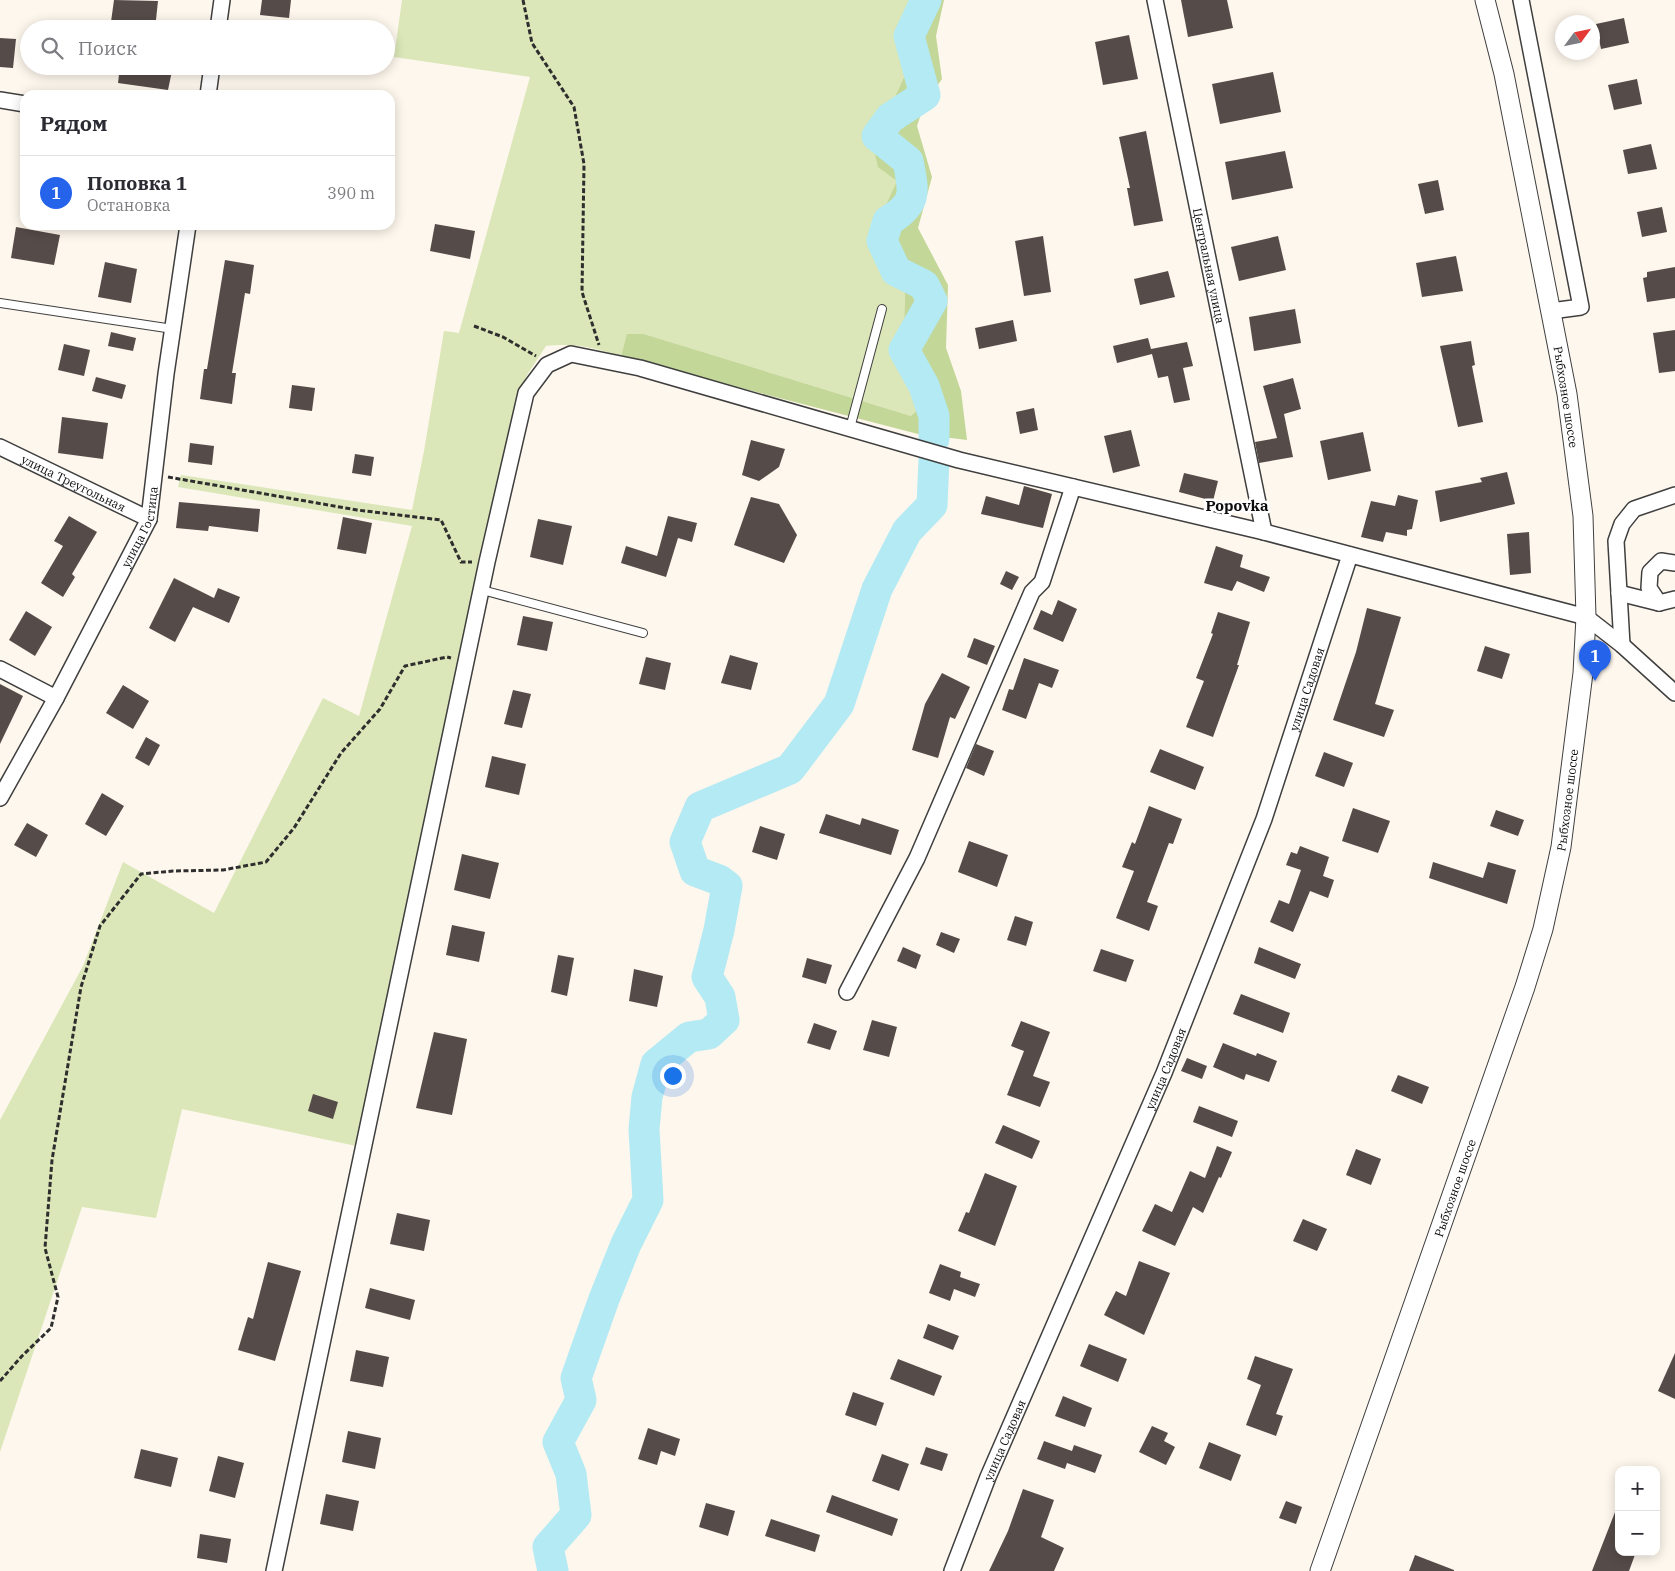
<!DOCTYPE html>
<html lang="ru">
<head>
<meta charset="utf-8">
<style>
  :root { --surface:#fff; --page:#f7f7f7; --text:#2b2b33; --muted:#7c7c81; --line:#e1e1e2; --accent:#2563eb }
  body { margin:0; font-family:"IBM Plex Serif",serif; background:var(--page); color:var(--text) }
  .controls { position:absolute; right:15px; bottom:15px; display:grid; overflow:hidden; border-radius:10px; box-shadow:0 2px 12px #0003 }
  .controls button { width:45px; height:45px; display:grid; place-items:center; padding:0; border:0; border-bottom:1px solid var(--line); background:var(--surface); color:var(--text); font:25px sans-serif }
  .compass { position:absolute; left:1555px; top:15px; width:45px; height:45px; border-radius:50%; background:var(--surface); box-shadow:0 2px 12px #0003; rotate:57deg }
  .you { position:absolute; left:672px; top:1075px; width:18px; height:18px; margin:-12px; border:4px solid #fff; border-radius:50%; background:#1a73e8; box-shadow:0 0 0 8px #1a73e833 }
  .badge { display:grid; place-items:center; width:32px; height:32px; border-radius:50%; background:var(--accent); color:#fff; font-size:16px; font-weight:700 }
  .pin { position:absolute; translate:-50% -41px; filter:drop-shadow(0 1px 2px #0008) }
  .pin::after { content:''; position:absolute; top:26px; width:18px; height:15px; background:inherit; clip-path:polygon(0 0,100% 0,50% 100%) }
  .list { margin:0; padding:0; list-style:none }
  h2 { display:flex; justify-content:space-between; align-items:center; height:65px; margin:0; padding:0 20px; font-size:21px }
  h2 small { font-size:16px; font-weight:400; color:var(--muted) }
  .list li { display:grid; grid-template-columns:32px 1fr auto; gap:15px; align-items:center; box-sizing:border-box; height:75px; padding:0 20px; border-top:1px solid var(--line) }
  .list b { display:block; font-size:19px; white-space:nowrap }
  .list p { margin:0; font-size:16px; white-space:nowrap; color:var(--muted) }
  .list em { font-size:16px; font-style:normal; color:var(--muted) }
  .icon { flex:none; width:28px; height:28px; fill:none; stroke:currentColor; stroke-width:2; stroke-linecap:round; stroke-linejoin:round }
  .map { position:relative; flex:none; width:1675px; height:1571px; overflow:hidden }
  .search { position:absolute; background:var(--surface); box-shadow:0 2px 12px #0003; left:20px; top:20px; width:375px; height:55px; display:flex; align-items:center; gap:12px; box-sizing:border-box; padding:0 18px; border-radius:28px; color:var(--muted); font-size:19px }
  .panel { position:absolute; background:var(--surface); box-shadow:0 2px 12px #0003; left:20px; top:90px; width:375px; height:140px; border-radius:15px }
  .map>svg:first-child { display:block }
  .green { fill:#dbe7b8 }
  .forest { fill:#c3d798 }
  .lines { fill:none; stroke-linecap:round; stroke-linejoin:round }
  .river { stroke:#b4eaf3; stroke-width:31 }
  .building { fill:#554b49 }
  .service-casing { stroke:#3f3f3f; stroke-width:10 }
  .minor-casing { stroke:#3f3f3f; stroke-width:18 }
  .tertiary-casing { stroke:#3f3f3f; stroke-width:21 }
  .path { stroke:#2e2e2e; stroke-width:3; stroke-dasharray:5 2.5; stroke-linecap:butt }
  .service { stroke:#fff; stroke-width:8 }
  .minor { stroke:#fff; stroke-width:15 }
  .tertiary { stroke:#fff; stroke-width:19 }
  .labels { text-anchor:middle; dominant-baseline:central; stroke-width:5; stroke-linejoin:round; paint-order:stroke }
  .street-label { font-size:12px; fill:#0c0c0c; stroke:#fff }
  .quarter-label { font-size:15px; font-weight:bold; fill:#0c0c0c; stroke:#fff }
</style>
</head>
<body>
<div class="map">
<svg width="1675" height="1571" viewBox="0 0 1675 1571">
  <rect width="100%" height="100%" fill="#fef7ed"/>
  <path class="green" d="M402,0H909L901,32L905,75L891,105L869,129L898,180L875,230L882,268L905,293L904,325L890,354L919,408L911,416L644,334L621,357C593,347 576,343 546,346L527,375L513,411L475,599L356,1146L182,1109L156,1218L82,1207L0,1452V1120L83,966L123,862L214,913L323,698L359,716L412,526L178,487L181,475L412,510L424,451L444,331L459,333L530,77L394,57Z"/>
  <path class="forest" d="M909,0H944L936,36L942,79L924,105L917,126L932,177L918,228L948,285L946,348L961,391L967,440L918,434L621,357L627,334H644L911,416L919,408L890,354L904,325L905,293L882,268L875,229L897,181L878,167L869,129L891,105L905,75L901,32Z"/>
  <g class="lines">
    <g class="river">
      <path d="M926,0L909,36L925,95L890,118L877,136L908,161C914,192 918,203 888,221L882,241L896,271L924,285L932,301L904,350L924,386L934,416V439"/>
      <path d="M553,1571L548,1547L576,1515L571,1474L558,1442L581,1400L576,1378L604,1299L626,1244L648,1200L644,1129L647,1097L656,1064L689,1037L709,1034L724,1020L720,997L707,977L719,930L727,886L719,880L695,871L685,842L700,807L790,769L839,704L877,589L907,531L932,505L934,460"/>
    </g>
  </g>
  <g class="building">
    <path d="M114,0L158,1L155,29H110Z"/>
    <path d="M262,0H291L289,18L260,15Z"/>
    <path d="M1181,0H1227L1233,28L1188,37Z"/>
    <path d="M1624,18L1629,43L1601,49L1596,24Z"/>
    <path d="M1129,35L1138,79L1103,85L1095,42Z"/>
    <path d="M0,38L16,39L13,68L0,67Z"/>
    <path d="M120,66H173L168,90L118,83Z"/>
    <path d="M1273,72L1281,112L1220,124L1212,84Z"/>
    <path d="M1637,79L1642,104L1614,110L1608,85Z"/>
    <path d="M1146,131L1163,221L1134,226L1127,188H1130L1119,137Z"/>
    <path d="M1651,144L1657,169L1628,174L1623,150Z"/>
    <path d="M1285,151L1293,188L1232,200L1225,162Z"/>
    <path d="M1438,180L1444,210L1425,214L1418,184Z"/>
    <path d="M1662,207L1667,232L1642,237L1637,212Z"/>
    <path d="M435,224L475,231L470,259L430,251Z"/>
    <path d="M16,227L60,235L54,265L11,258Z"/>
    <path d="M1043,236L1051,292L1024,296L1015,241Z"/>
    <path d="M1278,236L1286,270L1239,281L1231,247Z"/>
    <path d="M1456,256L1463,291L1422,297L1416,263Z"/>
    <path d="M225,260L254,265L250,294L245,293L232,373H236L232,404L200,399L204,369H207Z"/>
    <path d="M105,262L137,269L131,303L98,297Z"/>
    <path d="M1675,267V298L1647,302L1643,278L1647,277V272Z"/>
    <path d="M1168,271L1175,297L1140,305L1134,279Z"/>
    <path d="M1295,309L1301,343L1254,351L1249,317Z"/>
    <path d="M1013,320L1017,341L979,349L975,328Z"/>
    <path d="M1675,330V371L1659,373L1653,333Z"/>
    <path d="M111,332L136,338L133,351L108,346Z"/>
    <path d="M1148,338L1151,349L1187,342L1193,366L1183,368L1190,400L1174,403L1168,376L1158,378L1152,354L1117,363L1113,346Z"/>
    <path d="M1471,341L1475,365L1472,366L1483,422L1458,427L1440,346Z"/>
    <path d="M64,344L90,350L84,376L58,370Z"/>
    <path d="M96,377L126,385L122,399L92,391Z"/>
    <path d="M1293,378L1301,409L1284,414L1293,457L1259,463L1255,442L1277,438L1263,386Z"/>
    <path d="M292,385L315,388L312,411L289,408Z"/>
    <path d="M1034,408L1038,430L1020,434L1016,412Z"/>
    <path d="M62,417L108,423L103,459L58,453Z"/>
    <path d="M1131,430L1140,466L1113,473L1104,436Z"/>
    <path d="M1363,432L1371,471L1328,480L1320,441Z"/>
    <path d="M751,440L785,449L779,467L759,481L742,475Z"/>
    <path d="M190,443L214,446L212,465L188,462Z"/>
    <path d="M355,454L374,457L371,476L352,473Z"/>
    <path d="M1507,472L1515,504L1440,522L1435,491L1482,482L1480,478Z"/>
    <path d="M1184,473L1218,481L1213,501L1179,492Z"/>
    <path d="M1024,486L1052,494L1043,528L981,514L986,496L1019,505Z"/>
    <path d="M1398,495L1418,500L1412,529L1407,530V536L1386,532L1383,542L1361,537L1371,501L1395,506Z"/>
    <path d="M751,497L779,504L797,535L784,563L734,545Z"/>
    <path d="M179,502L260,509L258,532L209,526L208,531L176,528Z"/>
    <path d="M69,516L97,532L72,574L75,577L63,597L41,583L63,546L54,541Z"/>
    <path d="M668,516L697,523L692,542L678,538L666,577L621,563L626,546L657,556Z"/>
    <path d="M343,517L372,523L366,554L337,549Z"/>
    <path d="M538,519L572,526L563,565L530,557Z"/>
    <path d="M1529,532L1531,573L1510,575L1507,534Z"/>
    <path d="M1216,546L1243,555L1240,567L1270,577L1264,592L1237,581L1232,591L1204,583Z"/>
    <path d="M1006,571L1019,577L1012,590L1000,584Z"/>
    <path d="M174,578L214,598L218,588L240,597L229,623L193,607L175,642L149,628Z"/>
    <path d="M1058,600L1077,609L1063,642L1033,629L1041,610L1052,615Z"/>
    <path d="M1367,608L1401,617L1375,704L1394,710L1384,737L1333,720L1356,652Z"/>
    <path d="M26,611L52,627L35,656L9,640Z"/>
    <path d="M1218,612L1250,622L1237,665H1239L1213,737L1186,727L1204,681L1196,678L1213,634L1211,633Z"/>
    <path d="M523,616L553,622L547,651L517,645Z"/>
    <path d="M974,638L995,646L987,665L967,657Z"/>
    <path d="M1485,646L1510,654L1502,679L1477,671Z"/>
    <path d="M730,655L758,663L751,690L721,683Z"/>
    <path d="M646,657L671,663L665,690L639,684Z"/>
    <path d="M1024,658L1059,670L1052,688L1039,683L1026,719L1002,710L1009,689L1013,690Z"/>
    <path d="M942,673L970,687L955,719L950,717L938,758L912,750L925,704Z"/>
    <path d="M0,684L23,696L0,744Z"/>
    <path d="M123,685L149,701L133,729L106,713Z"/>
    <path d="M513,690L531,694L522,728L504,724Z"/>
    <path d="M146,737L160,745L149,766L135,758Z"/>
    <path d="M976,744L994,751L984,776L966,768Z"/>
    <path d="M1160,749L1204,767L1195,790L1150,772Z"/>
    <path d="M1324,752L1353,763L1344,787L1315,776Z"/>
    <path d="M492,756L526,764L519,795L485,787Z"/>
    <path d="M102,793L124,806L106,836L85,824Z"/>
    <path d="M1149,806L1182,819L1173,844L1169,843L1147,902L1158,906L1149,931L1116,918L1134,871L1122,867L1132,842L1135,844Z"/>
    <path d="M1353,808L1390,821L1378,853L1342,841Z"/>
    <path d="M1496,810L1524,820L1518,836L1490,826Z"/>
    <path d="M826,814L860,825L862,818L899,830L891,855L819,833Z"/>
    <path d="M27,823L48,835L36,857L14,845Z"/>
    <path d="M760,826L785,834L777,860L752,852Z"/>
    <path d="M969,841L1008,855L997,887L958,872Z"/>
    <path d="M1300,846L1329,857L1323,876L1334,880L1328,898L1310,891L1293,932L1270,922L1279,900L1289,904L1301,870L1286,865L1291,852L1297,854Z"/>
    <path d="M462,854L499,863L490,899L454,890Z"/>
    <path d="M1433,862L1483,878L1488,862L1516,870L1507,904L1429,878Z"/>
    <path d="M1015,916L1033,922L1026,946L1007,940Z"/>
    <path d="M452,925L485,932L479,962L446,955Z"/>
    <path d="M941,932L960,939L954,953L936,945Z"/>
    <path d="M903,947L921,955L916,969L897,961Z"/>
    <path d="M1259,947L1301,964L1295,979L1254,963Z"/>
    <path d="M1101,949L1134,960L1126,982L1093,971Z"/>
    <path d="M558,955L574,958L567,996L551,992Z"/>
    <path d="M807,958L832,965L826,984L802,977Z"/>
    <path d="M634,969L663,976L657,1007L629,1001Z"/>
    <path d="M1241,994L1290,1013L1283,1033L1233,1014Z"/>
    <path d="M872,1020L897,1027L889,1057L863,1050Z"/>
    <path d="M1021,1021L1050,1032L1033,1076L1050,1082L1040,1107L1007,1095L1024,1051L1011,1046Z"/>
    <path d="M814,1023L837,1031L830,1050L807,1043Z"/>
    <path d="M434,1032L467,1039L452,1115L416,1108Z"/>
    <path d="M1223,1043L1256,1056L1257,1053L1277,1061L1269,1082L1246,1074L1244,1080L1213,1067Z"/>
    <path d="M1187,1058L1207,1066L1202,1079L1181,1071Z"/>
    <path d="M1398,1075L1429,1087L1422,1104L1391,1091Z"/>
    <path d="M313,1094L338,1102L333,1119L308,1111Z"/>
    <path d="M1199,1106L1238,1121L1232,1137L1193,1122Z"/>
    <path d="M1003,1125L1040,1141L1032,1159L995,1143Z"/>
    <path d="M1217,1146L1232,1152L1221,1178L1219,1177L1203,1213L1193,1207L1175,1246L1142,1231L1155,1204L1172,1212L1190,1171L1205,1178Z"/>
    <path d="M1356,1149L1381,1159L1371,1185L1346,1175Z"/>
    <path d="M985,1173L1017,1186L995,1246L958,1231L966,1212L969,1213Z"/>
    <path d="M397,1213L430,1220L424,1251L390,1244Z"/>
    <path d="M1303,1219L1327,1229L1317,1251L1293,1241Z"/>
    <path d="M1139,1261L1170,1273L1144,1335L1104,1315L1116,1291L1126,1296Z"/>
    <path d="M268,1262L301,1271L275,1361L238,1350L248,1317L253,1319Z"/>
    <path d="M940,1264L961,1272L960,1277L980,1284L975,1297L954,1289L950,1301L929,1293Z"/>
    <path d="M370,1288L415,1300L410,1320L365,1308Z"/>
    <path d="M928,1324L959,1336L953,1350L923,1338Z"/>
    <path d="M1089,1344L1127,1359L1118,1382L1080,1366Z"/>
    <path d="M356,1350L389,1357L383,1387L350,1381Z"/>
    <path d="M1675,1353V1399L1658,1391Z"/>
    <path d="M1255,1356L1293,1369L1276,1414L1283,1416L1276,1436L1246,1425L1261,1385L1247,1379Z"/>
    <path d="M898,1359L942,1376L934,1396L890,1379Z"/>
    <path d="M853,1392L884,1403L876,1426L845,1415Z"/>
    <path d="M1063,1396L1092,1408L1085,1427L1055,1416Z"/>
    <path d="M1152,1426L1168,1433L1164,1441L1175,1447L1166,1465L1139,1452Z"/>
    <path d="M648,1428L680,1439L675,1456L661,1451L657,1465L638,1459Z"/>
    <path d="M348,1431L381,1438L375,1469L342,1462Z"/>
    <path d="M1044,1441L1072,1451L1074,1445L1102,1455L1095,1473L1067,1463L1065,1469L1037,1459Z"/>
    <path d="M1209,1442L1241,1455L1231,1481L1199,1468Z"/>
    <path d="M926,1447L948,1454L942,1471L920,1464Z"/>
    <path d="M141,1449L178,1458L171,1487L134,1478Z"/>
    <path d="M882,1454L909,1464L899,1491L872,1481Z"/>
    <path d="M218,1456L244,1463L235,1498L209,1491Z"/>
    <path d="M1023,1489L1054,1500L1041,1537L1064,1548L1054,1571H989L1008,1531Z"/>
    <path d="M326,1494L359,1501L353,1531L320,1524Z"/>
    <path d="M832,1495L898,1519L892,1536L826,1512Z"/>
    <path d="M1286,1501L1302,1507L1296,1524L1279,1518Z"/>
    <path d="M706,1503L735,1511L728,1536L699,1527Z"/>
    <path d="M1617,1507L1619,1552H1636L1629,1571H1592Z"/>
    <path d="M771,1519L820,1535L815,1552L765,1536Z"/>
    <path d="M200,1534L231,1539L227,1563L197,1558Z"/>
    <path d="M1415,1555L1454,1570V1571H1409Z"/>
  </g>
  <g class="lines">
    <defs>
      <g id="service">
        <path d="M0,303L173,329"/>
        <path d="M850,428L882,309"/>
        <path d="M482,590L643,633"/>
      </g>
      <g id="minor">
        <path id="s1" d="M1155,0L1264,532"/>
        <path d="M1521,0L1581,307L1551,311"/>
        <path d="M218,29L222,0"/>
        <path d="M208,95L212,66"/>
        <path d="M0,100L25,104"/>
        <path id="s2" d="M0,447L149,519"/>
        <path d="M1619,593L1659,603L1675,599"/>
        <path d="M1659,603L1649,588L1650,572L1661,561L1675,563"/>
        <path d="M1622,645L1616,541L1622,524L1634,509L1675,495"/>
        <path d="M0,669L56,698"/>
        <path id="s3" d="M0,798L56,698L149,519L166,374L188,225"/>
        <path d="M847,992L917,858L1032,592L1042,582L1073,487"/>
        <path d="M274,1571L487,562L526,393L547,365L571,354L640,368L959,460L1264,532L1586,617L1622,645L1675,693"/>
        <path id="s4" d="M952,1571L988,1477L1164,1073L1264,819L1350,555"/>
      </g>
      <g id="tertiary">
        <path id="s5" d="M1320,1571L1525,987L1543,929L1561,847L1583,673L1586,617L1583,516L1567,394L1504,74L1485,0"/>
      </g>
    </defs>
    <use href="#service" class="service-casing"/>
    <use href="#minor" class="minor-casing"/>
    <use href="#tertiary" class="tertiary-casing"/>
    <g class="path">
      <path d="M523,0L532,43L574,107L584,164L582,292L599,345"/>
      <path d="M474,326L503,337L536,356"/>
      <path d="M168,477L357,510L441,520L461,562H472"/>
      <path d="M0,1381L22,1356L51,1328L58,1297L45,1248L52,1160L81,987L100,926L141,874L173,871L223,870L266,862L294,828L341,753L380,709L405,666L447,657L451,658"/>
    </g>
    <use href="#service" class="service"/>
    <use href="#minor" class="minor"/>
    <use href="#tertiary" class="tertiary"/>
  </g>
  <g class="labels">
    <g class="street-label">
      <text stroke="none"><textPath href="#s1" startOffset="271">Центральная улица</textPath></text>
      <text transform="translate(1566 397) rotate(81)">Рыбхозное шоссе</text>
      <text stroke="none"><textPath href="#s2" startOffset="82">улица Треугольная</textPath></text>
      <text stroke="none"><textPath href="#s3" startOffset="306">улица Гостица</textPath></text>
      <text stroke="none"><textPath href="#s4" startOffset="951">улица Садовая</textPath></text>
      <text stroke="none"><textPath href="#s5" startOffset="811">Рыбхозное шоссе</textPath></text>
      <text stroke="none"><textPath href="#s4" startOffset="546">улица Садовая</textPath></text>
      <text stroke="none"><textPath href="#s5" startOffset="406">Рыбхозное шоссе</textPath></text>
      <text stroke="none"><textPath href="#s4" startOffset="141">улица Садовая</textPath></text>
    </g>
    <g class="quarter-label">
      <text x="1237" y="505">Popovka</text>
    </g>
  </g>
</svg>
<div class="controls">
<button>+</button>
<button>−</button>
</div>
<svg class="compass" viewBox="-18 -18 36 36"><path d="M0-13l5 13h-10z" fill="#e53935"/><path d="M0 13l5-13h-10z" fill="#7c7c81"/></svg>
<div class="you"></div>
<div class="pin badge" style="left:1595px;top:681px">1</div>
<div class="search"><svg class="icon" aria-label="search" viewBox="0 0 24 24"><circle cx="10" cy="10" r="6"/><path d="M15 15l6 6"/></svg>Поиск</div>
<section class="panel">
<h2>Рядом<small></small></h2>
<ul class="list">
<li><span class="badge">1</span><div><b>Поповка 1</b><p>Остановка</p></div><em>390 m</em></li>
</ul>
</section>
</div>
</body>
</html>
